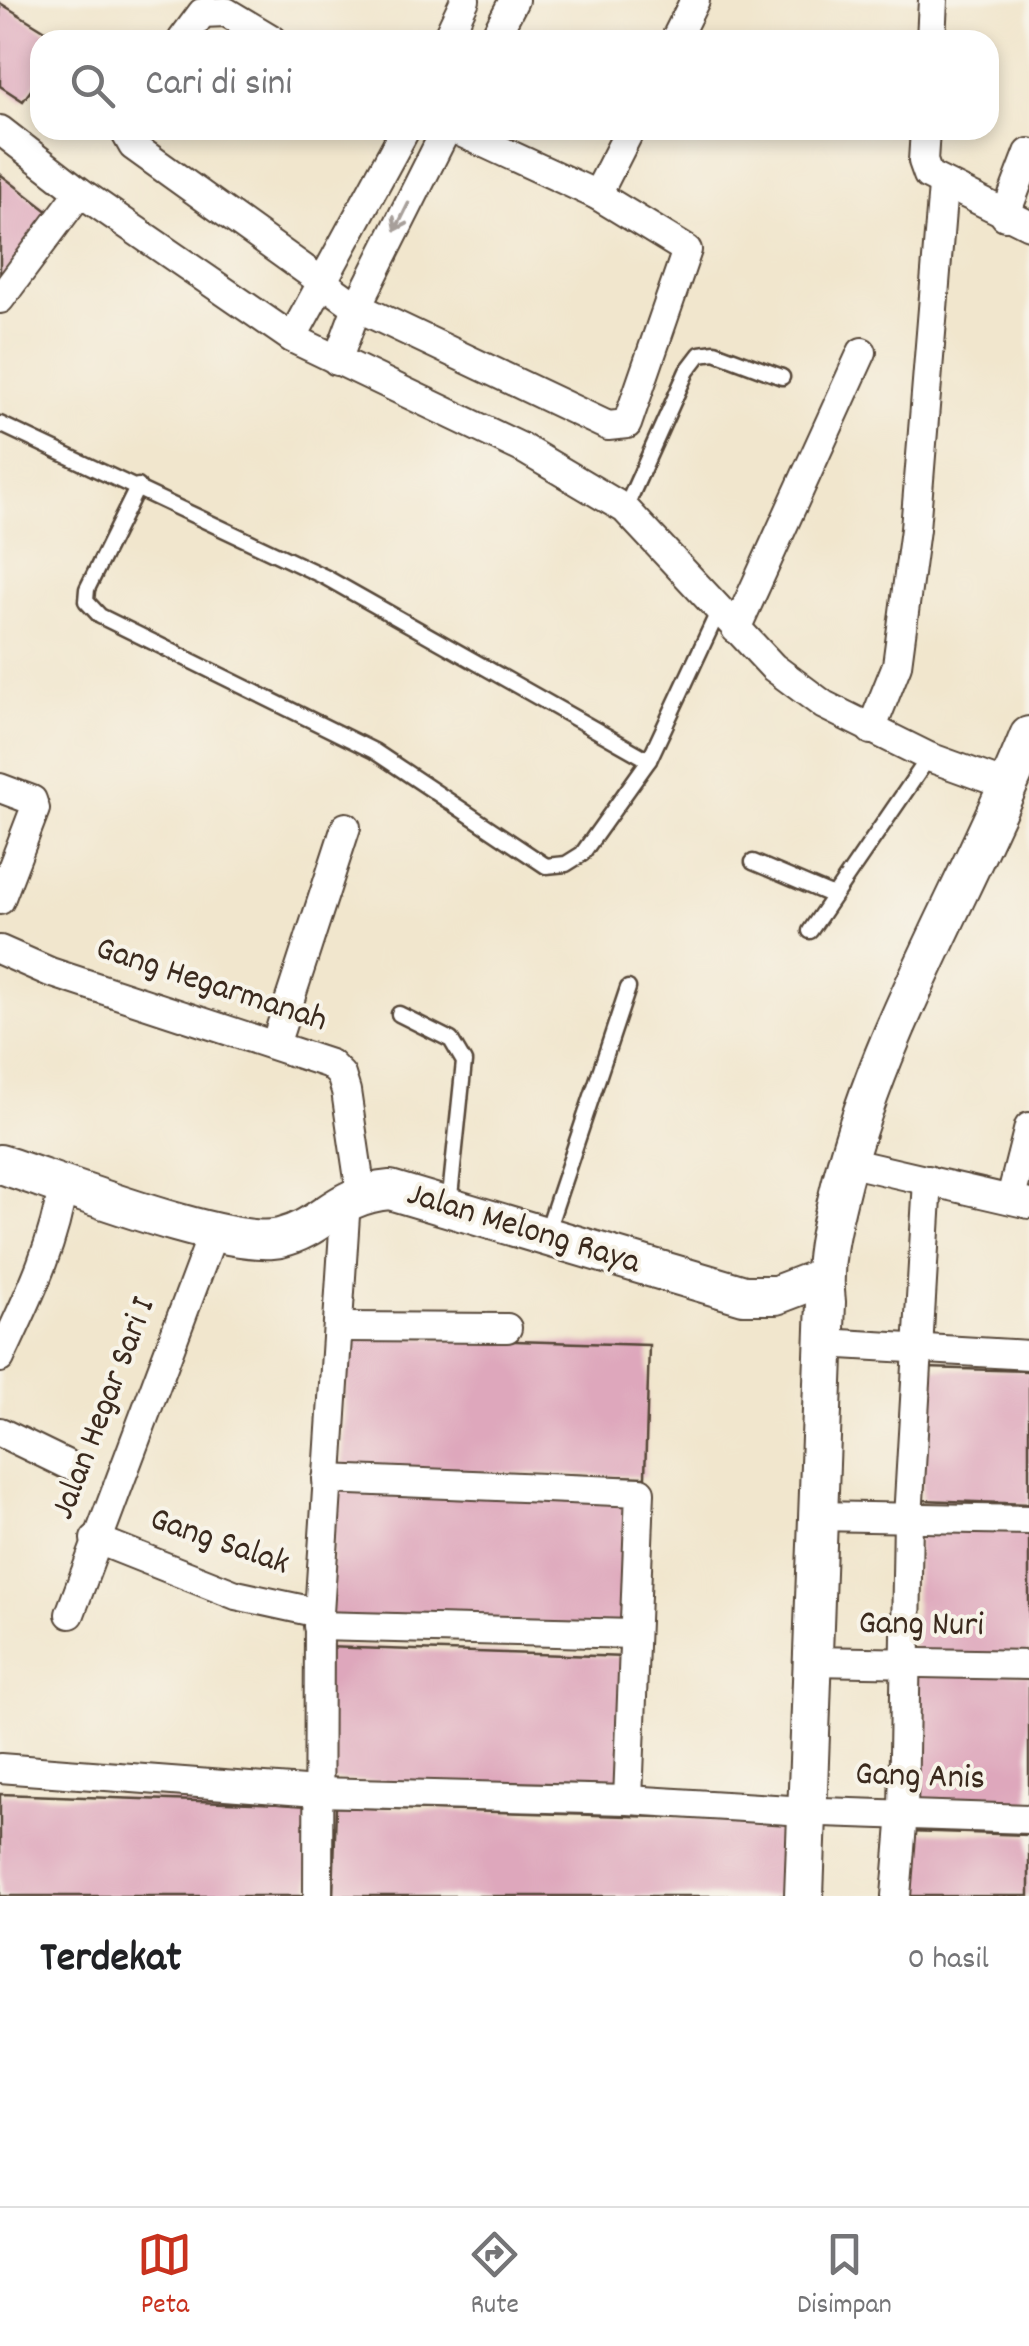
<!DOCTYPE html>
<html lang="id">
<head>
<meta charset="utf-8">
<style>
  :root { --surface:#fff; --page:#f6f6f6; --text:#202124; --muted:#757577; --line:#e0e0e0; --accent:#c8321e }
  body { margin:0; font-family:Dekko,sans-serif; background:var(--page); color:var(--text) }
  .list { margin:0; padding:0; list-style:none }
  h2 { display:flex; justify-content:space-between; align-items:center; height:130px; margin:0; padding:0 40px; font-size:42px }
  h2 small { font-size:32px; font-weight:400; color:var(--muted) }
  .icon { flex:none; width:55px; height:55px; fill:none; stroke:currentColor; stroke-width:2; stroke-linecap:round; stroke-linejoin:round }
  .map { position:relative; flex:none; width:1029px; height:1896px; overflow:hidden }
  .search { position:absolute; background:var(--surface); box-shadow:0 5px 15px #0003; left:30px; right:30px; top:30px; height:110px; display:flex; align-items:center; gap:25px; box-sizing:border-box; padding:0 35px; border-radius:30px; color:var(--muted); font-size:38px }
  .sheet { height:310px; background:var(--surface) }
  nav { display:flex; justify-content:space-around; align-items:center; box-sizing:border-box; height:140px; border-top:2px solid var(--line); background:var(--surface); font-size:28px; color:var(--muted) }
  nav a { display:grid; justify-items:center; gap:5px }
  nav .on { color:var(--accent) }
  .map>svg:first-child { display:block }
  .building { fill:#dea7bc }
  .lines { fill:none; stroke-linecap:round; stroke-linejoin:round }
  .service-casing { stroke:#564638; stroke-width:19 }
  .minor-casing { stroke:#564638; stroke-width:32 }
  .secondary-casing { stroke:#564638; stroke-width:42 }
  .service { stroke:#fff; stroke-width:14 }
  .minor { stroke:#fff; stroke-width:28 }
  .secondary { stroke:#fff; stroke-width:38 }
  .oneway { stroke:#a79f9a }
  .labels { text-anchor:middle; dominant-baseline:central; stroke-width:8; stroke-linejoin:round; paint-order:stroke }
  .street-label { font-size:35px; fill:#3b2a1e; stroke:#f7f3e8 }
</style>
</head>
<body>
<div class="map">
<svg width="1029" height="1896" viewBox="0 0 1029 1896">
  <rect width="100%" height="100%" fill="#f7f3e8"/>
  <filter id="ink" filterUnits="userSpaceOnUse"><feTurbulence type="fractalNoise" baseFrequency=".01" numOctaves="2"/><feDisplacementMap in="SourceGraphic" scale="20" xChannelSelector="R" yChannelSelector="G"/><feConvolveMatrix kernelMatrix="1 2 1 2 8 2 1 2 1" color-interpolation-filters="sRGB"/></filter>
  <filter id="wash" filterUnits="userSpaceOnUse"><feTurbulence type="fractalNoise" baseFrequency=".0048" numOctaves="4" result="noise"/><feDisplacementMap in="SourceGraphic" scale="40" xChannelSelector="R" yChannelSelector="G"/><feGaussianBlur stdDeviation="2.25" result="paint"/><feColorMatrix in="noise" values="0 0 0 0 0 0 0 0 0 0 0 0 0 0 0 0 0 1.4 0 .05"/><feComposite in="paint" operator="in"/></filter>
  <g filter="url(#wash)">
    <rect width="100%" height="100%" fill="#f1e6cd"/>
    <g id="blocks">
      <g class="building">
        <path d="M0,3L60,40H40V78L23,101L0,86Z"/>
        <path d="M0,174L54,216L0,283Z"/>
        <path d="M347,1336L649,1345L645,1477L343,1468Z"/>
        <path d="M926,1368L1029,1371V1504L922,1500Z"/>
        <path d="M334,1485L636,1494L632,1627L330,1618Z"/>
        <path d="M918,1527L1029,1531V1664L913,1660Z"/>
        <path d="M324,1647L626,1657L622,1790L320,1780Z"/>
        <path d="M914,1670L1029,1674V1807L910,1803Z"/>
        <path d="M0,1794L312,1805L309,1896H0Z"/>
        <path d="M336,1807L788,1821L786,1896H333Z"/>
        <path d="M908,1831L1029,1835V1896H906Z"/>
      </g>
    </g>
  </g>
  <g filter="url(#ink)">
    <use href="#blocks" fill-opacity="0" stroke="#564638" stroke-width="2.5"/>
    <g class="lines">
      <defs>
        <g id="service">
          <path d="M0,424L325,577L649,760"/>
          <path d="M138,486L87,589L86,601L100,616L374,751L546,866L566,864L582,854L649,760L719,610"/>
          <path d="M625,509L687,371L700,354L715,352L782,377"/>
          <path d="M753,862L831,895"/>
          <path d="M810,931L929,757"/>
          <path d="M399,1014L451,1040L464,1062L449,1206"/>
          <path d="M546,1234L628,988"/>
        </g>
        <g id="minor">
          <path d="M182,40L202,13L226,12L273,40"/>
          <path d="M446,40L465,0"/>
          <path d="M493,40L514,0"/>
          <path d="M675,40L695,0"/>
          <path d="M931,40L933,0"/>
          <path d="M0,130L80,192L292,338L522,448L625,509L773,667L824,705L929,757L1009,786"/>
          <path d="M124,130L133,146L357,307L608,426L627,424L687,250L597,195L456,130"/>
          <path d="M925,130L923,161L928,175L1029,225"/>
          <path d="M597,195L630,130"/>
          <path d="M1005,216L1029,153"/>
          <path d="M0,299L80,192"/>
          <path d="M292,338L405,130"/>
          <path d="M337,361L357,307L446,130"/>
          <path d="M736,629L862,352"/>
          <path d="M871,730L897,665L915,529L943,186"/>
          <path d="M0,788L32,800L35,809L0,900"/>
          <path d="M0,950L50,972L330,1064L341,1075L346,1091L361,1193"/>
          <path d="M275,1045L346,827"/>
          <path d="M847,1162L1029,1204"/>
          <path d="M1011,1198L1029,1127"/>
          <path d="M341,1327L507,1328"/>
          <path d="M824,1343L1029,1355"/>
          <path d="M0,1358C27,1300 54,1247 63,1184"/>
          <path d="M0,1432L68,1465"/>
          <path d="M327,1479L640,1492L628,1800"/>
          <path d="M816,1516L1029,1520"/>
          <path d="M95,1539L236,1595L319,1613"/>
          <path d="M70,1614L213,1233"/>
          <path d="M318,1626L634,1634"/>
          <path d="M812,1661L1029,1665"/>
          <path d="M0,1768L317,1792L628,1800L822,1812L1029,1819"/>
          <path d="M318,1896L319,1613L346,1200"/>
          <path d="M896,1896L903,1813L908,1518L928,1180"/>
        </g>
        <g id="secondary">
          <path d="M0,1164C57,1182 229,1250 280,1238C325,1227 334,1195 390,1190L744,1295H776L823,1277"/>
          <path d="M804,1896L826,1302C821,1261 832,1222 842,1181C882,1024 969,886 1029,736"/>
        </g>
      </defs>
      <use href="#service" class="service-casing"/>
      <use href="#minor" class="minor-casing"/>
      <use href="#secondary" class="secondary-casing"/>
      <use href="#service" class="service"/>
      <use href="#minor" class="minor"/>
      <use href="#secondary" class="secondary"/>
    </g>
    <defs><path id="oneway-shaft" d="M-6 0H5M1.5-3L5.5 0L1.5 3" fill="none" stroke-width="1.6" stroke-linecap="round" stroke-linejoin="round" transform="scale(2.5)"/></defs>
    <use class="oneway" href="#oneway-shaft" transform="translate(402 217) rotate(116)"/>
  </g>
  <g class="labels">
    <g class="street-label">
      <text transform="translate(211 986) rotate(18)">Gang Hegarmanah</text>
      <text transform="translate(523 1230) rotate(17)">Jalan Melong Raya</text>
      <text transform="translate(105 1409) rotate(-69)">Jalan Hegar Sari I</text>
      <text transform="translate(219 1543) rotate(19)">Gang Salak</text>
      <text transform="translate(921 1626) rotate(1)">Gang Nuri</text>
      <text transform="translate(920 1778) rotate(2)">Gang Anis</text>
    </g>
  </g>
</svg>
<div class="search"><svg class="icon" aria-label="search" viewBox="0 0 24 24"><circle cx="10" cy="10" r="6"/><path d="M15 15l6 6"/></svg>Cari di sini</div>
</div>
<section class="sheet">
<h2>Terdekat<small>0 hasil</small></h2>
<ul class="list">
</ul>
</section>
<nav>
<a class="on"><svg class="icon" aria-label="map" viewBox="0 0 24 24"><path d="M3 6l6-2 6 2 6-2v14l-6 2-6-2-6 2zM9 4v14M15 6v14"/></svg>Peta</a>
<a><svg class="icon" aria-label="directions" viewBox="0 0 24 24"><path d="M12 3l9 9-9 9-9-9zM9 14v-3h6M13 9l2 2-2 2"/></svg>Rute</a>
<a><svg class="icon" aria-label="saved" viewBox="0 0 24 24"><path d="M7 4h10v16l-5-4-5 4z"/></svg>Disimpan</a>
</nav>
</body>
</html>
